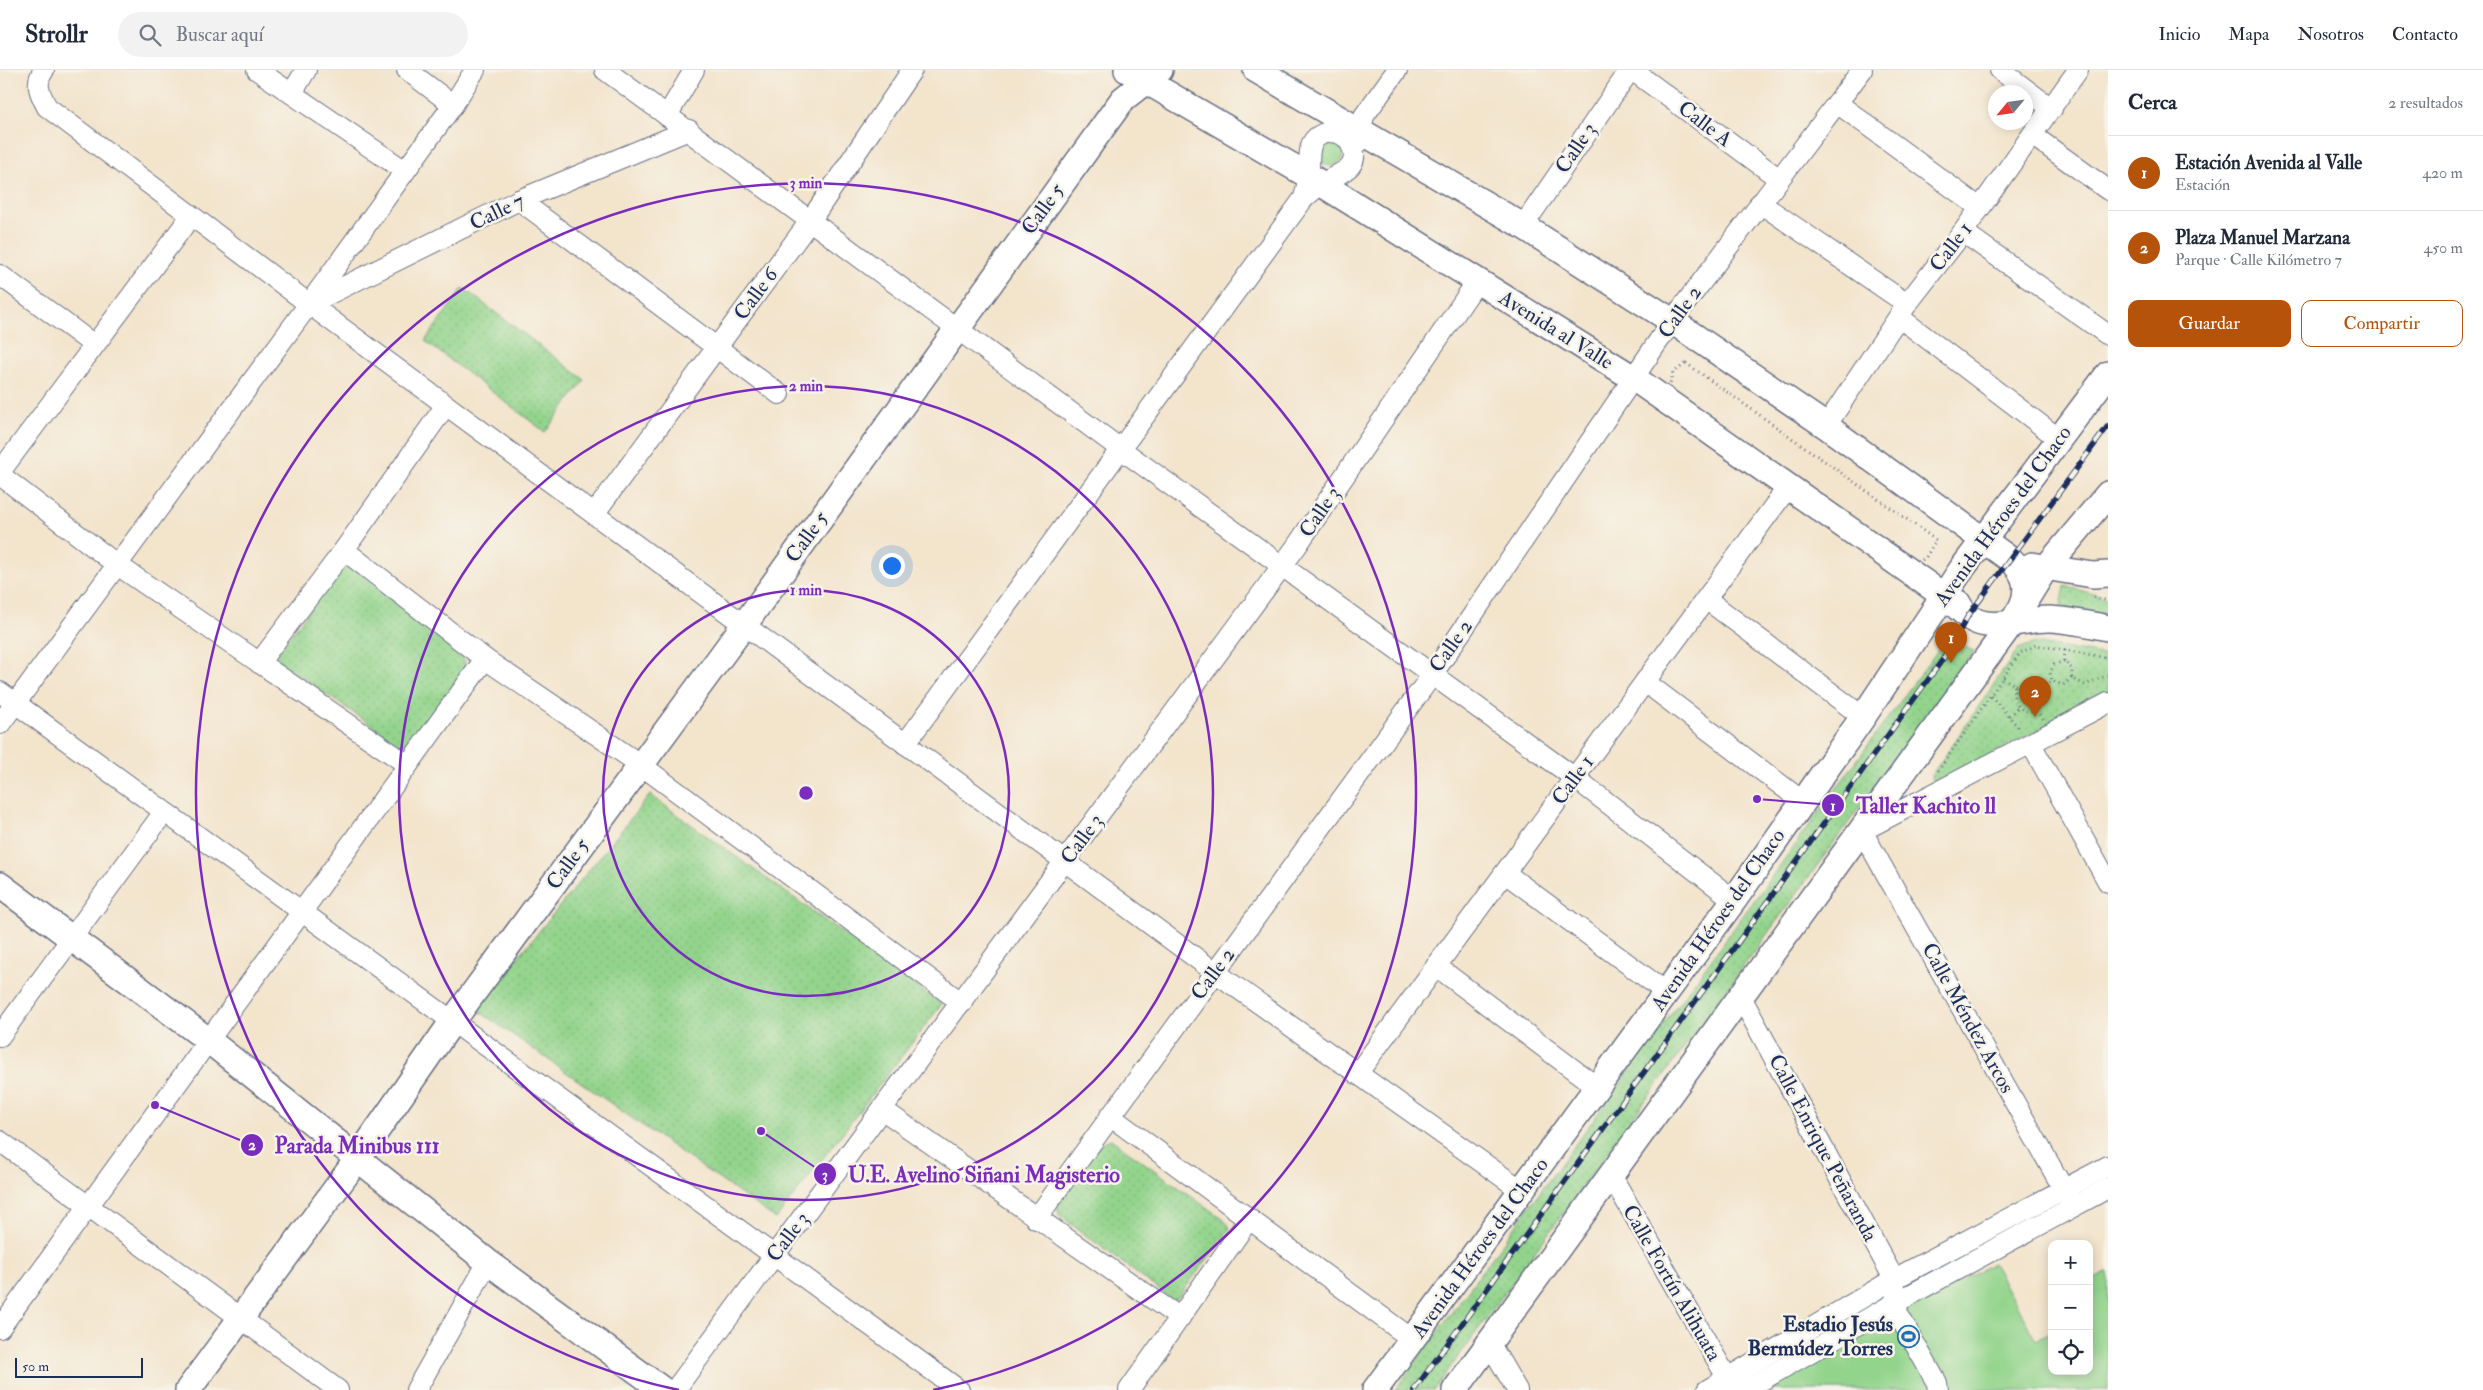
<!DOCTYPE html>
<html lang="es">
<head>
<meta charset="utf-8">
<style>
  :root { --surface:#fff; --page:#f2f2f3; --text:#1f2937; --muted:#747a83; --line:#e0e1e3; --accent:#b45309 }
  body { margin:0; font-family:"IM FELL Double Pica",serif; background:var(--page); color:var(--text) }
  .controls { position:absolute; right:15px; bottom:15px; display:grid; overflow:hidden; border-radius:10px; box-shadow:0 2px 12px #0003 }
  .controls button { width:45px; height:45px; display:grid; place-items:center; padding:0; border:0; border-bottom:1px solid var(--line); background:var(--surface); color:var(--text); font:25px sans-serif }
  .compass { position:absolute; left:1988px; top:15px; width:45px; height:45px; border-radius:50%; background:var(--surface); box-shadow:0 2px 12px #0003; rotate:241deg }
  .scale { position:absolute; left:15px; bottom:12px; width:128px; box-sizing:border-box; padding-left:5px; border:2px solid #1b2f5e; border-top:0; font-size:14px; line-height:18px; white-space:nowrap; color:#1b2f5e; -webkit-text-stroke:4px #f7f3e8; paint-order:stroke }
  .you { position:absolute; left:891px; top:495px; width:18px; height:18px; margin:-12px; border:4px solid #fff; border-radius:50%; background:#1a73e8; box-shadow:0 0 0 8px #1a73e833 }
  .badge { display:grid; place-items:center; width:32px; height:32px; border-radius:50%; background:var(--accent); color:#fff; font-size:16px; font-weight:700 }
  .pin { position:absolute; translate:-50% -41px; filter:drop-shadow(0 1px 2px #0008) }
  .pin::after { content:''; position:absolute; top:26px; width:18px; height:15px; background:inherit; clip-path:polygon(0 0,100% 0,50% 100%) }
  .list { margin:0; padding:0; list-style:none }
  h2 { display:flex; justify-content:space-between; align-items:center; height:65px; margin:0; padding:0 20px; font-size:21px }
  h2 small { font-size:16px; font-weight:400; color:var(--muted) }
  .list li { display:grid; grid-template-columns:32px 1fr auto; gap:15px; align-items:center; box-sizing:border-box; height:75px; padding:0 20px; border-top:1px solid var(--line) }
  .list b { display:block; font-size:19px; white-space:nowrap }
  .list p { margin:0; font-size:16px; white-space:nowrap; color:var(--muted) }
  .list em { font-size:16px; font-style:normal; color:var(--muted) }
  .actions { display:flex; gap:10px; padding:15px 20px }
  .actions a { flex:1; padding:11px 0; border:1px solid var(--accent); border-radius:10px; text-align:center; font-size:18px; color:var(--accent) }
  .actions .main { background:var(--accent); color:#fff }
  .icon { flex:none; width:28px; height:28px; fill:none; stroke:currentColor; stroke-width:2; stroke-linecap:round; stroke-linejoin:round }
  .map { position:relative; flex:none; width:2108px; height:1320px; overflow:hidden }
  header { display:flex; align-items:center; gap:30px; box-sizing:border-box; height:70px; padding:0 25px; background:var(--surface); border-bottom:1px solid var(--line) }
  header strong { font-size:24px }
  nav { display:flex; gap:28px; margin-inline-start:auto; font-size:18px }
  .search { width:350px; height:45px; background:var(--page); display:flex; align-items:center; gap:12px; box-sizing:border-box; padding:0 18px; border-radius:28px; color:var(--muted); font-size:19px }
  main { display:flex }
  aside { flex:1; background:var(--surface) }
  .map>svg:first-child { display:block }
  .grass { fill:#93d48c; stroke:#578275 }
  .park { fill:url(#park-dots); stroke:#578275 }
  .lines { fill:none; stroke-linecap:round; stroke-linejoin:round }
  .minor-casing { stroke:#676e84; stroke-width:22 }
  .major-casing { stroke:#676e84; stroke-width:28 }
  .path { stroke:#676e84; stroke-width:3; stroke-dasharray:1 4; stroke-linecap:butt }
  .minor { stroke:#fff; stroke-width:20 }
  .major { stroke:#fff; stroke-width:25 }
  .rail-casing { stroke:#1b2f5e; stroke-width:5.5 }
  .rail { stroke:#f7f3e8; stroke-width:4; stroke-dasharray:11; stroke-linecap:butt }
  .ring { fill:none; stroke:#7b2cbf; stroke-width:2.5 }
  .labels { text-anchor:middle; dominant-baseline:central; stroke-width:5; stroke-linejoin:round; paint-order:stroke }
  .street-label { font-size:21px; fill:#1b2f5e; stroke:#f7f3e8 }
  .poi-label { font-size:21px; font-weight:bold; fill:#1b2f5e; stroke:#f7f3e8; text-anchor:end }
  .centre { fill:#7b2cbf; stroke:#f7f3e8; stroke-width:2.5 }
  .ring-label { font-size:15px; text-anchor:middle; font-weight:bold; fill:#7b2cbf; stroke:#f7f3e8; stroke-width:5; stroke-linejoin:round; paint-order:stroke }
  .leader { fill:none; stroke:#7b2cbf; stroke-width:2 }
  .callout-dot { fill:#7b2cbf; stroke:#f7f3e8; stroke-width:2 }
  .mark-label { font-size:15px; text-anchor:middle; font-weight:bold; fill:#fff }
  .callout-label { font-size:22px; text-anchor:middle; font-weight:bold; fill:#7b2cbf; stroke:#f7f3e8; stroke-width:5; stroke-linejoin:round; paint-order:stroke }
</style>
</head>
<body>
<header>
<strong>Strollr</strong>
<div class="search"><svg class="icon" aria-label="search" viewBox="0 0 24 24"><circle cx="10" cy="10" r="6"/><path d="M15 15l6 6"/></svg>Buscar aquí</div>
<nav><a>Inicio</a><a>Mapa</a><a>Nosotros</a><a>Contacto</a></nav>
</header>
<main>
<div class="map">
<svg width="2108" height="1320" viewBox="0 0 2108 1320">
  <defs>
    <pattern id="park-dots" width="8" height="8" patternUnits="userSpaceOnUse" patternTransform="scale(1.25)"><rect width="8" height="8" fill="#93d48c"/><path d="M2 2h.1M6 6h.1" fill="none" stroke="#7eb67b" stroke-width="1.8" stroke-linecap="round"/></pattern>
  </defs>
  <rect width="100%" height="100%" fill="#f7f3e8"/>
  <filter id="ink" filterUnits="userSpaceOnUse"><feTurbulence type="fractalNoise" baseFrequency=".02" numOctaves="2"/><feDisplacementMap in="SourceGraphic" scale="10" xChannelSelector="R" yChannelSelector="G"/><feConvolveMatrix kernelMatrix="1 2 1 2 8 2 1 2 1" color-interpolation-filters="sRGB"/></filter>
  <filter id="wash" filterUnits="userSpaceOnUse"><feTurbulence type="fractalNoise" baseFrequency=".0096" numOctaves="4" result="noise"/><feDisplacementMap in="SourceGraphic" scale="20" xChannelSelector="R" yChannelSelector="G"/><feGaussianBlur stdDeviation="1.12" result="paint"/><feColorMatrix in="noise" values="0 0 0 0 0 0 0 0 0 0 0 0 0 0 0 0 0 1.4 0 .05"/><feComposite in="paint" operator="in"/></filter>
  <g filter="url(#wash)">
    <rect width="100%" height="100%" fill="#f3e4cc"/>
    <g class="grass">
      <circle cx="1331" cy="84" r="12"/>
      <path d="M1993,1193L2036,1270L2052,1261V1301H2089V1216L2095,1209L2108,1202V1320H1767L1907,1238Z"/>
    </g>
    <g class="park">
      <path d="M463,218L585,310L545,362L425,271Z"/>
      <path d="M348,494L462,584L467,598L412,672L401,675L282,594L277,584L343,495Z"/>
      <path d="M2065,516L2108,528V549L2061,537Z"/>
      <path d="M1946,569L1974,581L1434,1320H1395Z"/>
      <path d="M2035,573L2108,586V623L1938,713L1933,712L1931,706L2018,579Z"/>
      <path d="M650,725L942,934L776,1149L476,939Z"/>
      <path d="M1111,1069L1227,1152L1230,1159L1177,1229L1172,1230L1059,1145L1057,1136L1101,1073Z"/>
    </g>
  </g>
  <g filter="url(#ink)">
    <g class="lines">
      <defs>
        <g id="minor">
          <path d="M44,0C34,13 40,24 47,37L309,234L1215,902L1521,1120"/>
          <path d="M257,0L405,101"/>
          <path d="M407,0L453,35"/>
          <path d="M605,0L1122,380L1575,708L1734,830"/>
          <path d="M1632,0L1778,108"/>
          <path d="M2000,0L2052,39"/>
          <path d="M292,23L306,0"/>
          <path d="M1837,33L1980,138"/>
          <path d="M667,46L694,0"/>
          <path d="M1329,62C1338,62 1347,65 1351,75C1363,98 1337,104 1323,113C1316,117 1311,123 1304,128C1306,120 1308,112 1309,104C1310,85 1305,67 1329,62Z"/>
          <path d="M2032,65L2108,120"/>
          <path d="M1358,73L1364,46L1397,0"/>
          <path d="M519,130L779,324"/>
          <path d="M1760,133L1907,234"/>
          <path d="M1523,156L1630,0"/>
          <path d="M1963,162L2108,265"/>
          <path d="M0,205L94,275"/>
          <path d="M311,233L519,130L689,60"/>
          <path d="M1899,247L2059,369"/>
          <path d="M1826,356L1907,234L1963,162L2078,0"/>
          <path d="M0,402L191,146"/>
          <path d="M0,405L116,494L408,695"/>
          <path d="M594,444L810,151L912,0"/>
          <path d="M344,480L485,589L641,695L962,933"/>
          <path d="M1706,529L1863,647"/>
          <path d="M259,593L344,480L446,335"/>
          <path d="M1645,612L1802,731"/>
          <path d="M0,622L959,1320"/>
          <path d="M0,654L309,234L453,35L475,0"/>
          <path d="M905,674L1304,128"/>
          <path d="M2031,674L2108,812"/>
          <path d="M1505,803L1667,923"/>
          <path d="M1436,896L1598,1018"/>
          <path d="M1741,927L1894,1209L1898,1244L1937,1313L1938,1320"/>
          <path d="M0,966L164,742"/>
          <path d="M1357,1004L1788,417"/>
          <path d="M883,1040L1180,1248"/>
          <path d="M1110,1046L1413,1270"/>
          <path d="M0,1071L338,1320"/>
          <path d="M1611,1105L1733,1318"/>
          <path d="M2073,1136L1862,761L2108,633"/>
          <path d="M1036,1149L1432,605L1672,251L1862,0"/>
          <path d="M0,1258L485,589"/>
          <path d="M1490,1274L1517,1320"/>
          <path d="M416,1320L488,1192"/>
          <path d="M675,1320L1296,477L1478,210"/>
          <path d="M1129,1320L1249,1149"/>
          <path d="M1707,1320L1894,1209L2108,1096"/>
          <path d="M1745,1320L1895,1233L2108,1118"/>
        </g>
        <g id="major">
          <path d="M1127,0L1309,106L1635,309L1944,526L1968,546"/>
          <path d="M1256,0L1523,156L1672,251L1826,356L2011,490C2025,503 2030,518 2022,536"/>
          <path d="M2032,495L2093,505L2108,504"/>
          <path d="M1958,533C1975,570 2020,548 2050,549C2069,550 2089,554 2108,558"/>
          <path d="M0,815L208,970L488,1192L663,1320"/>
          <path d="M188,1320L348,1102L452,952L744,555L1123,29L1160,0"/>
          <path d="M1375,1320L1734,830L1863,647L1961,500L2108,304"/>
          <path d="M1455,1320L2011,554L2045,499L2108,424"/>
        </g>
      </defs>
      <use href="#minor" class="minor-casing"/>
      <use href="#major" class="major-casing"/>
      <g class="path">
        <path d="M1686,293L1936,470L1926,487L1918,493L1669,318L1673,303Z"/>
        <path d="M2094,527L2108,531"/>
        <path d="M2065,580L2064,591L2072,599V608L2085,615L2108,605"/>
        <path d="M2064,591L2054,595L2050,603L2052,611L2063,615L2072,608"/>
        <path d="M2003,608L2015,615C2010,630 2019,644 2036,641L2043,649"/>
        <path d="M2015,615L2030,611L2041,618L2042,631L2036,641"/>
        <path d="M2041,618L2052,611"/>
        <path d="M1991,626L2020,659"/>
        <path d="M2009,646L2018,637"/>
        <path d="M1938,701L2020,583L2036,575L2108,588"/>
      </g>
      <use href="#minor" class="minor"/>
      <use href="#major" class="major"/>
      <defs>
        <path id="rail" d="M1414,1320L1943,589L1968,546L2108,356"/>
      </defs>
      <use href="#rail" class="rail-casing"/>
      <use href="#rail" class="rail"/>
    </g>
  </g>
  <g class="ring">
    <circle cx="806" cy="723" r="203"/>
    <circle cx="806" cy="723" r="407"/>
    <path d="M679 1320A610 610 0 1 1 933 1320"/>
  </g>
  <defs>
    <symbol id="stadium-ring" viewBox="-11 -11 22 22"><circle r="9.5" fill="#f7f3e8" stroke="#1f6fb2" stroke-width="1.5"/><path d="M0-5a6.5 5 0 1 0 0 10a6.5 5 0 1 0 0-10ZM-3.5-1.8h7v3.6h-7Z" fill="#1f6fb2"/></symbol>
  </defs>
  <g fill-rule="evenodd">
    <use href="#stadium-ring" x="1896" y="1254" width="25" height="25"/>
  </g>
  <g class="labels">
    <g class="street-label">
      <text transform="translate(1705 54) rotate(37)">Calle A</text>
      <text transform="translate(1576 78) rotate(-56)">Calle 3</text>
      <text transform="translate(1043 139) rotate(-54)">Calle 5</text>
      <text transform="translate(497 142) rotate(-26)">Calle 7</text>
      <text transform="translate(1951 177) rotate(-53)">Calle 1</text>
      <text transform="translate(756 224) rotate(-54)">Calle 6</text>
      <text transform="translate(1680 242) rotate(-55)">Calle 2</text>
      <text transform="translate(1556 260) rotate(32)">Avenida al Valle</text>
      <text transform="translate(1320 442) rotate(-56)">Calle 3</text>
      <text transform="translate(2003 446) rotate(-54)">Avenida Héroes del Chaco</text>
      <text transform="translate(807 467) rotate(-54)">Calle 5</text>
      <text transform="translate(1451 576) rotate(-55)">Calle 2</text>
      <text transform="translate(1573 710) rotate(-54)">Calle 1</text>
      <text transform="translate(1082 769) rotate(-54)">Calle 3</text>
      <text transform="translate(568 794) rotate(-54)">Calle 5</text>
      <text transform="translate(1718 850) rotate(-55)">Avenida Héroes del Chaco</text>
      <text transform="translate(1213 904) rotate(-54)">Calle 2</text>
      <text transform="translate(1968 948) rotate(61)">Calle Méndez Arcos</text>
      <text transform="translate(1823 1078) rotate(62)">Calle Enrique Peñaranda</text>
      <text transform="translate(788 1167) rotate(-53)">Calle 3</text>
      <text transform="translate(1480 1178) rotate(-54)">Avenida Héroes del Chaco</text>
      <text transform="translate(1672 1213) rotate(60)">Calle Fortín Alihuata</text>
    </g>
    <g class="poi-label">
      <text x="1893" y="1254">Estadio Jesús<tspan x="1893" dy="24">Bermúdez Torres</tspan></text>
    </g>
  </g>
  <circle cx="806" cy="723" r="8" class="centre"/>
  <g class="ring-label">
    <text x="806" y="118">3 min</text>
    <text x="806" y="321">2 min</text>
    <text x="806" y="525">1 min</text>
  </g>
  <path class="leader" d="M1757 729L1833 735M155 1035L252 1075M761 1061L825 1104"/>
  <g class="callout-dot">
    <circle cx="1757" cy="729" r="5"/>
    <circle cx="155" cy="1035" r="5"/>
    <circle cx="761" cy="1061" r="5"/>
    <circle cx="1833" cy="735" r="12"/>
    <circle cx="252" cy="1075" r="12"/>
    <circle cx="825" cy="1104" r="12"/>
  </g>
  <g class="mark-label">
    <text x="1833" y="741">1</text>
    <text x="252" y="1080">2</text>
    <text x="825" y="1110">3</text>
  </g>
  <g class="callout-label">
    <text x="1926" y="743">Taller Kachito ll</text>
    <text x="357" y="1083">Parada Minibus 111</text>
    <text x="984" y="1112">U.E. Avelino Siñani Magisterio</text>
  </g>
</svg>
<div class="controls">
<button>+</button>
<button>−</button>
<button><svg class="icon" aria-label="locate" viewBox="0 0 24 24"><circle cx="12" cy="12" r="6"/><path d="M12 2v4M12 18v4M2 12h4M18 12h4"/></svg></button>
</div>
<svg class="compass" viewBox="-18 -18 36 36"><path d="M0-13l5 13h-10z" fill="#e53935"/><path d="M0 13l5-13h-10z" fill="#747a83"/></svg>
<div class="scale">50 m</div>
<div class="you"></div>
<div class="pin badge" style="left:1951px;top:593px">1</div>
<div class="pin badge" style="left:2035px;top:647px">2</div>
</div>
<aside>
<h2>Cerca<small>2 resultados</small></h2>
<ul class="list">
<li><span class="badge">1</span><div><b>Estación Avenida al Valle</b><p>Estación</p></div><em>420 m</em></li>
<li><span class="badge">2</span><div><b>Plaza Manuel Marzana</b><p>Parque · Calle Kilómetro 7</p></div><em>450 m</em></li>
</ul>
<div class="actions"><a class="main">Guardar</a><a>Compartir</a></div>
</aside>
</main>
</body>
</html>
